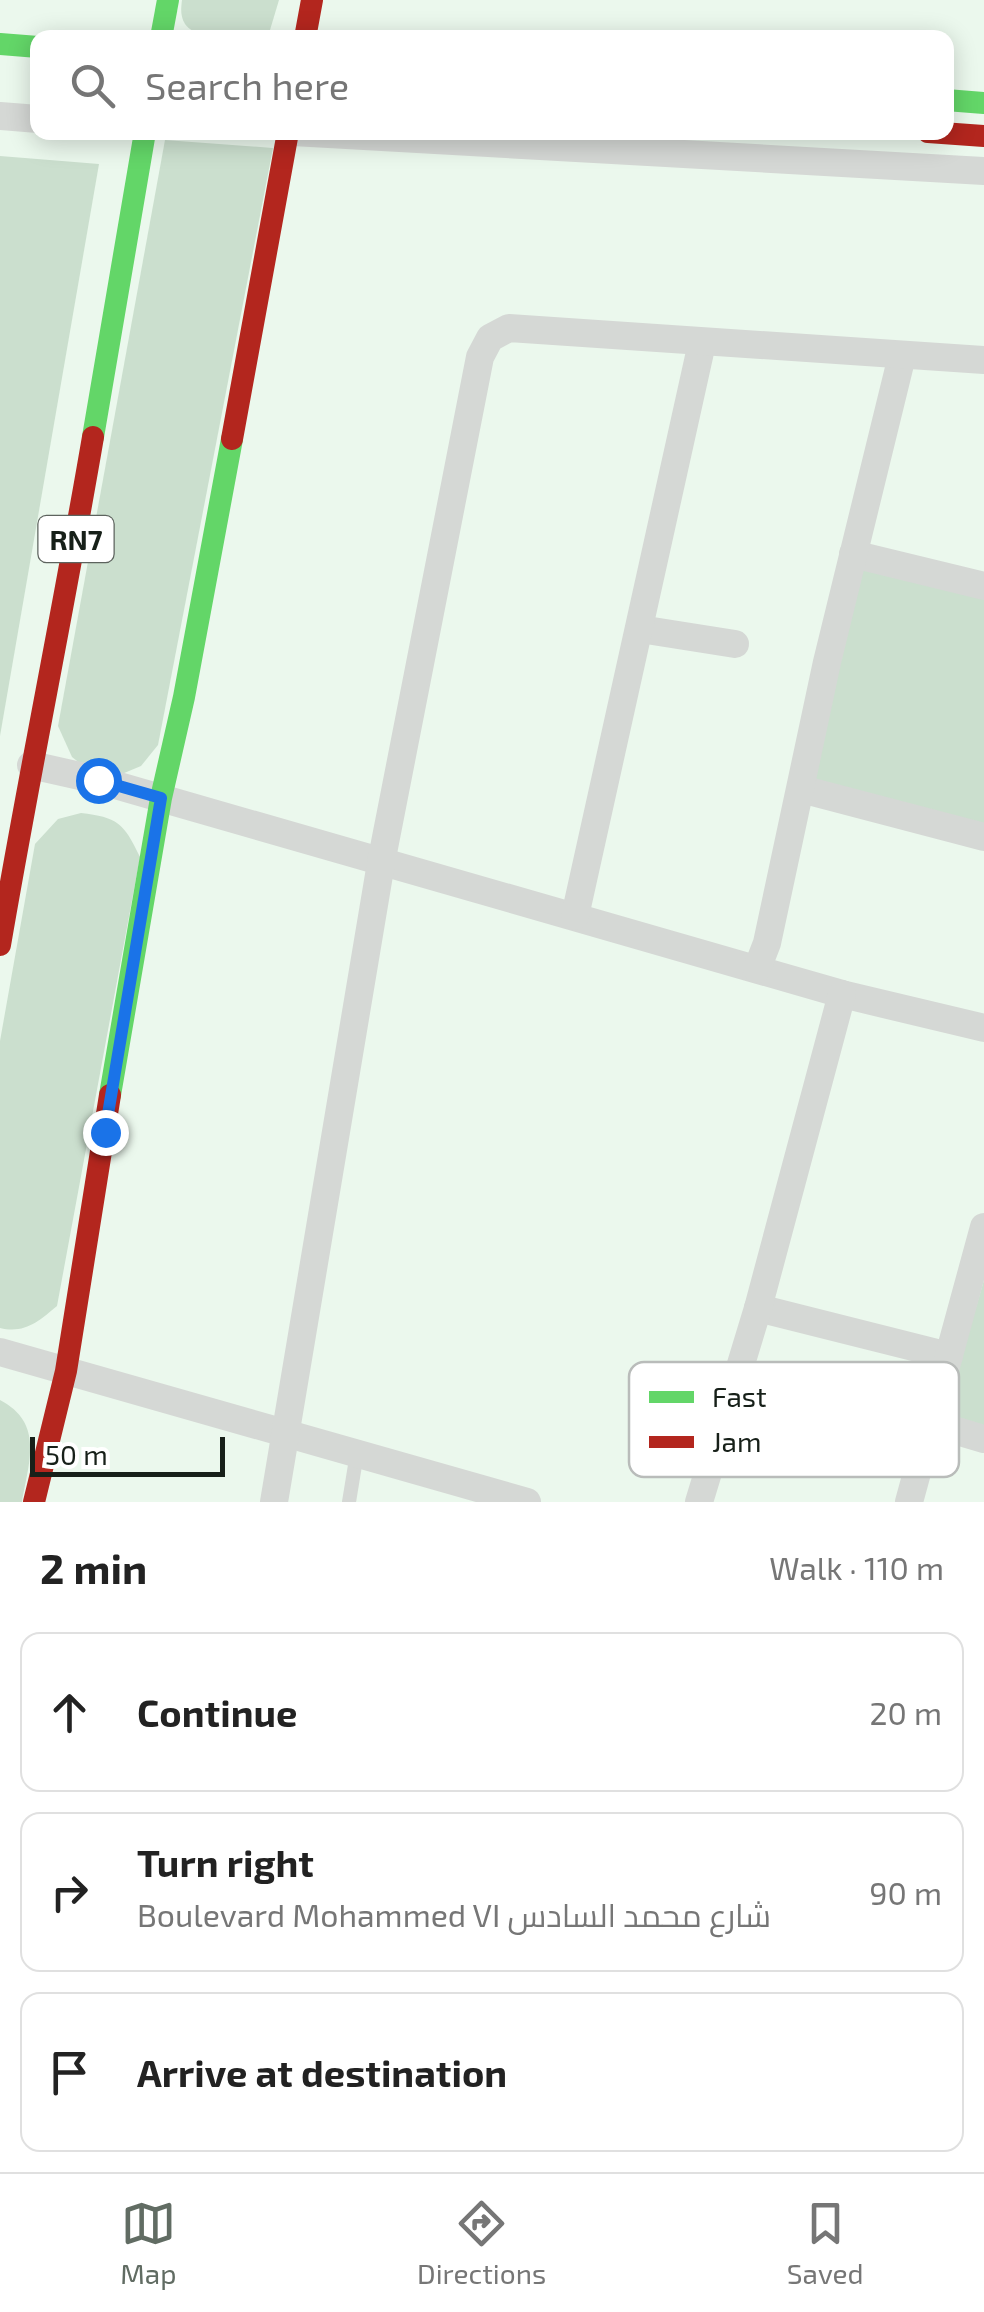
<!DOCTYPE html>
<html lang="en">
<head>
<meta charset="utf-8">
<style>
  :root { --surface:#fff; --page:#f6f6f6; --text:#222; --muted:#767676; --line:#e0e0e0; --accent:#616c63 }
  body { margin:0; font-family:"Exo 2",Cairo,sans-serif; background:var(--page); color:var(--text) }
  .scale { position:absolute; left:30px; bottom:25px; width:195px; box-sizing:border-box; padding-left:10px; border:5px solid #172019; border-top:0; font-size:28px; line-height:35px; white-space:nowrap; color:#172019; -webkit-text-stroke:8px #fff; paint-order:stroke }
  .stop { position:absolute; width:30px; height:30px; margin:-22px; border:8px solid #1a73e8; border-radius:50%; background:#fff }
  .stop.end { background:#1a73e8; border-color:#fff; box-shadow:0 2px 10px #0008 }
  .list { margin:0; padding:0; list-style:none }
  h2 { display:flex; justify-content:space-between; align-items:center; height:130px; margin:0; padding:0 40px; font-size:42px }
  h2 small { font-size:32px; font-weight:400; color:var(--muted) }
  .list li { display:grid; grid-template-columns:65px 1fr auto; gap:30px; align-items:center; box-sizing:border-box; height:160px; margin:0 20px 20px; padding:0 20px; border:2px solid var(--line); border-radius:20px }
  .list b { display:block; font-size:38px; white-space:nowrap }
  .list p { margin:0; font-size:32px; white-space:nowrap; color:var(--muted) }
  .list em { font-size:32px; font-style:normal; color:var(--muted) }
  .icon { flex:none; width:55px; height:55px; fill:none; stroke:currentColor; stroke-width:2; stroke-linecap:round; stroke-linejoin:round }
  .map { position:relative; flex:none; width:984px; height:1502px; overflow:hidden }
  .search { position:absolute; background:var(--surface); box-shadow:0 5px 25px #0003; left:30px; right:30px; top:30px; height:110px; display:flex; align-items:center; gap:25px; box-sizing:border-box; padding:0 35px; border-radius:20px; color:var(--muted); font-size:38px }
  .sheet { height:670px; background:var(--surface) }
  nav { display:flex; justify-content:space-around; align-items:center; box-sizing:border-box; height:140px; border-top:2px solid var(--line); background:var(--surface); font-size:28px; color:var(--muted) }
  nav a { display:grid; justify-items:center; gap:5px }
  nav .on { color:var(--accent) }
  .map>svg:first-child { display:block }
  .green { fill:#cbdfce }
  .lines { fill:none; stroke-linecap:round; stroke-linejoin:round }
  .lane { stroke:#d5d8d5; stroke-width:14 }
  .street { stroke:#d5d8d5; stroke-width:28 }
  .fast { stroke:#63d668; stroke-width:22 }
  .jam { stroke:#b3261e; stroke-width:22 }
  .route { stroke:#1a73e8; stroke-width:12 }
  .labels { text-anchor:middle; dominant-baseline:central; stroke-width:10; stroke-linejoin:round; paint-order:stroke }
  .shield { fill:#fff; stroke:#5d635e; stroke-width:2.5 }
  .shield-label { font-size:28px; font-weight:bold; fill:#172019 }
  .key { fill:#fff; stroke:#b9bcba; stroke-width:2.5 }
  .key-label { font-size:28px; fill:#172019 }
</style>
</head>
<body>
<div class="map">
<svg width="984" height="1502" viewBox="0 0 984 1502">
  <rect width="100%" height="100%" fill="#ebf8ed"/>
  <g class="green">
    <path d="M182,0H279L270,30C252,40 198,43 185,24C180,16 181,8 182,0Z"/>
    <path d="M165,140L273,148L158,745L141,766L117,776L91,772L72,757L58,726Z"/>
    <path d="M0,156L99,164L0,736Z"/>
    <path d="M861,566L984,595V825L810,783Z"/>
    <path d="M81,813C117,817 124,823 140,857L57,1306C39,1321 25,1334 0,1328V1041L35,844L58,819Z"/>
    <path d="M984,1280V1432L943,1420Z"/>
    <path d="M0,1400C44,1423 29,1462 22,1502H0Z"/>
  </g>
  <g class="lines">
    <path class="lane" d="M349,1502L357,1453"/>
    <g class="street">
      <path d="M0,116L38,119"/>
      <path d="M293,132L984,171"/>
      <path d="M853,554L984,586"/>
      <path d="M640,629L735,644"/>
      <path d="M31,765L98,780L842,994L984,1028"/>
      <path d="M801,789L984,837"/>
      <path d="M575,916L702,343"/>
      <path d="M757,969L767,943L827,662L902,356"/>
      <path d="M758,1308L949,1356"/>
      <path d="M0,1352L527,1502"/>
      <path d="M930,1423L984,1439"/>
      <path d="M274,1502L381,863L480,357L490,338L509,328L984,360"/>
      <path d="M699,1502L758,1308L842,994"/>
      <path d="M909,1502L984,1227"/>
    </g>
    <g class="fast">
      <path d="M161,38L168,0"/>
      <path d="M0,44L38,47"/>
      <path d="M946,100L984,103"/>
      <path d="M93,437L145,132"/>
      <path d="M110,1095L161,798L184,697L232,439"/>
    </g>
    <g class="jam">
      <path d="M305,38L312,0"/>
      <path d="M928,132L984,136"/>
      <path d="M232,439L288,132"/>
      <path d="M0,945C29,775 64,607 93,437"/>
      <path d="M34,1502L66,1371L110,1095"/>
    </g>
  </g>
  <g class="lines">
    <path class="route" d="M98,780L161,798L105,1132"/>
  </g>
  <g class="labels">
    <rect class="shield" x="38.5" y="516" width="75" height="46" rx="8"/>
    <g class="shield-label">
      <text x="76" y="539">RN7</text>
    </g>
  </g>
  <rect x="629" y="1362" width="330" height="115" rx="15" class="key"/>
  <rect x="649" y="1391" width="45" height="12" fill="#63d668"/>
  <rect x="649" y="1436" width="45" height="12" fill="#b3261e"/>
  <g class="key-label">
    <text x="712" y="1407">Fast</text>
    <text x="712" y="1452">Jam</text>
  </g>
</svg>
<div class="scale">50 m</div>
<div class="stop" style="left:98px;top:780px"></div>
<div class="stop end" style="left:105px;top:1132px"></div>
<div class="search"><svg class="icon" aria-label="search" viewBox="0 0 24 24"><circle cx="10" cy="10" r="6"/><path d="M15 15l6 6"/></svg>Search here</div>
</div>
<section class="sheet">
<h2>2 min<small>Walk · 110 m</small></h2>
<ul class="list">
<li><svg class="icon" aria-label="ahead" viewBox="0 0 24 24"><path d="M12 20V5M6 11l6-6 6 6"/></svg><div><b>Continue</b></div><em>20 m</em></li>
<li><svg class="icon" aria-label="right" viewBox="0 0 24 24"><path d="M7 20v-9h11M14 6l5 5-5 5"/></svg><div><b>Turn right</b><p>Boulevard Mohammed VI شارع محمد السادس</p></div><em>90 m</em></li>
<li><svg class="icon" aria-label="arrive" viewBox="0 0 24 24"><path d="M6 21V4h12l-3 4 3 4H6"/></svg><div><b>Arrive at destination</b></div></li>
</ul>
</section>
<nav>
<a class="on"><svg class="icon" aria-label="map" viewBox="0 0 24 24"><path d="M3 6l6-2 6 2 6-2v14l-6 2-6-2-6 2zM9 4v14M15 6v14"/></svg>Map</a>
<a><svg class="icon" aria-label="directions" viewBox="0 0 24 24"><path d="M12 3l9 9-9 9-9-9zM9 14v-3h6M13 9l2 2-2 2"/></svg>Directions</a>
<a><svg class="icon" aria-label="saved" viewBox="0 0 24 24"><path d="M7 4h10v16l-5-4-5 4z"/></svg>Saved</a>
</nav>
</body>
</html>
